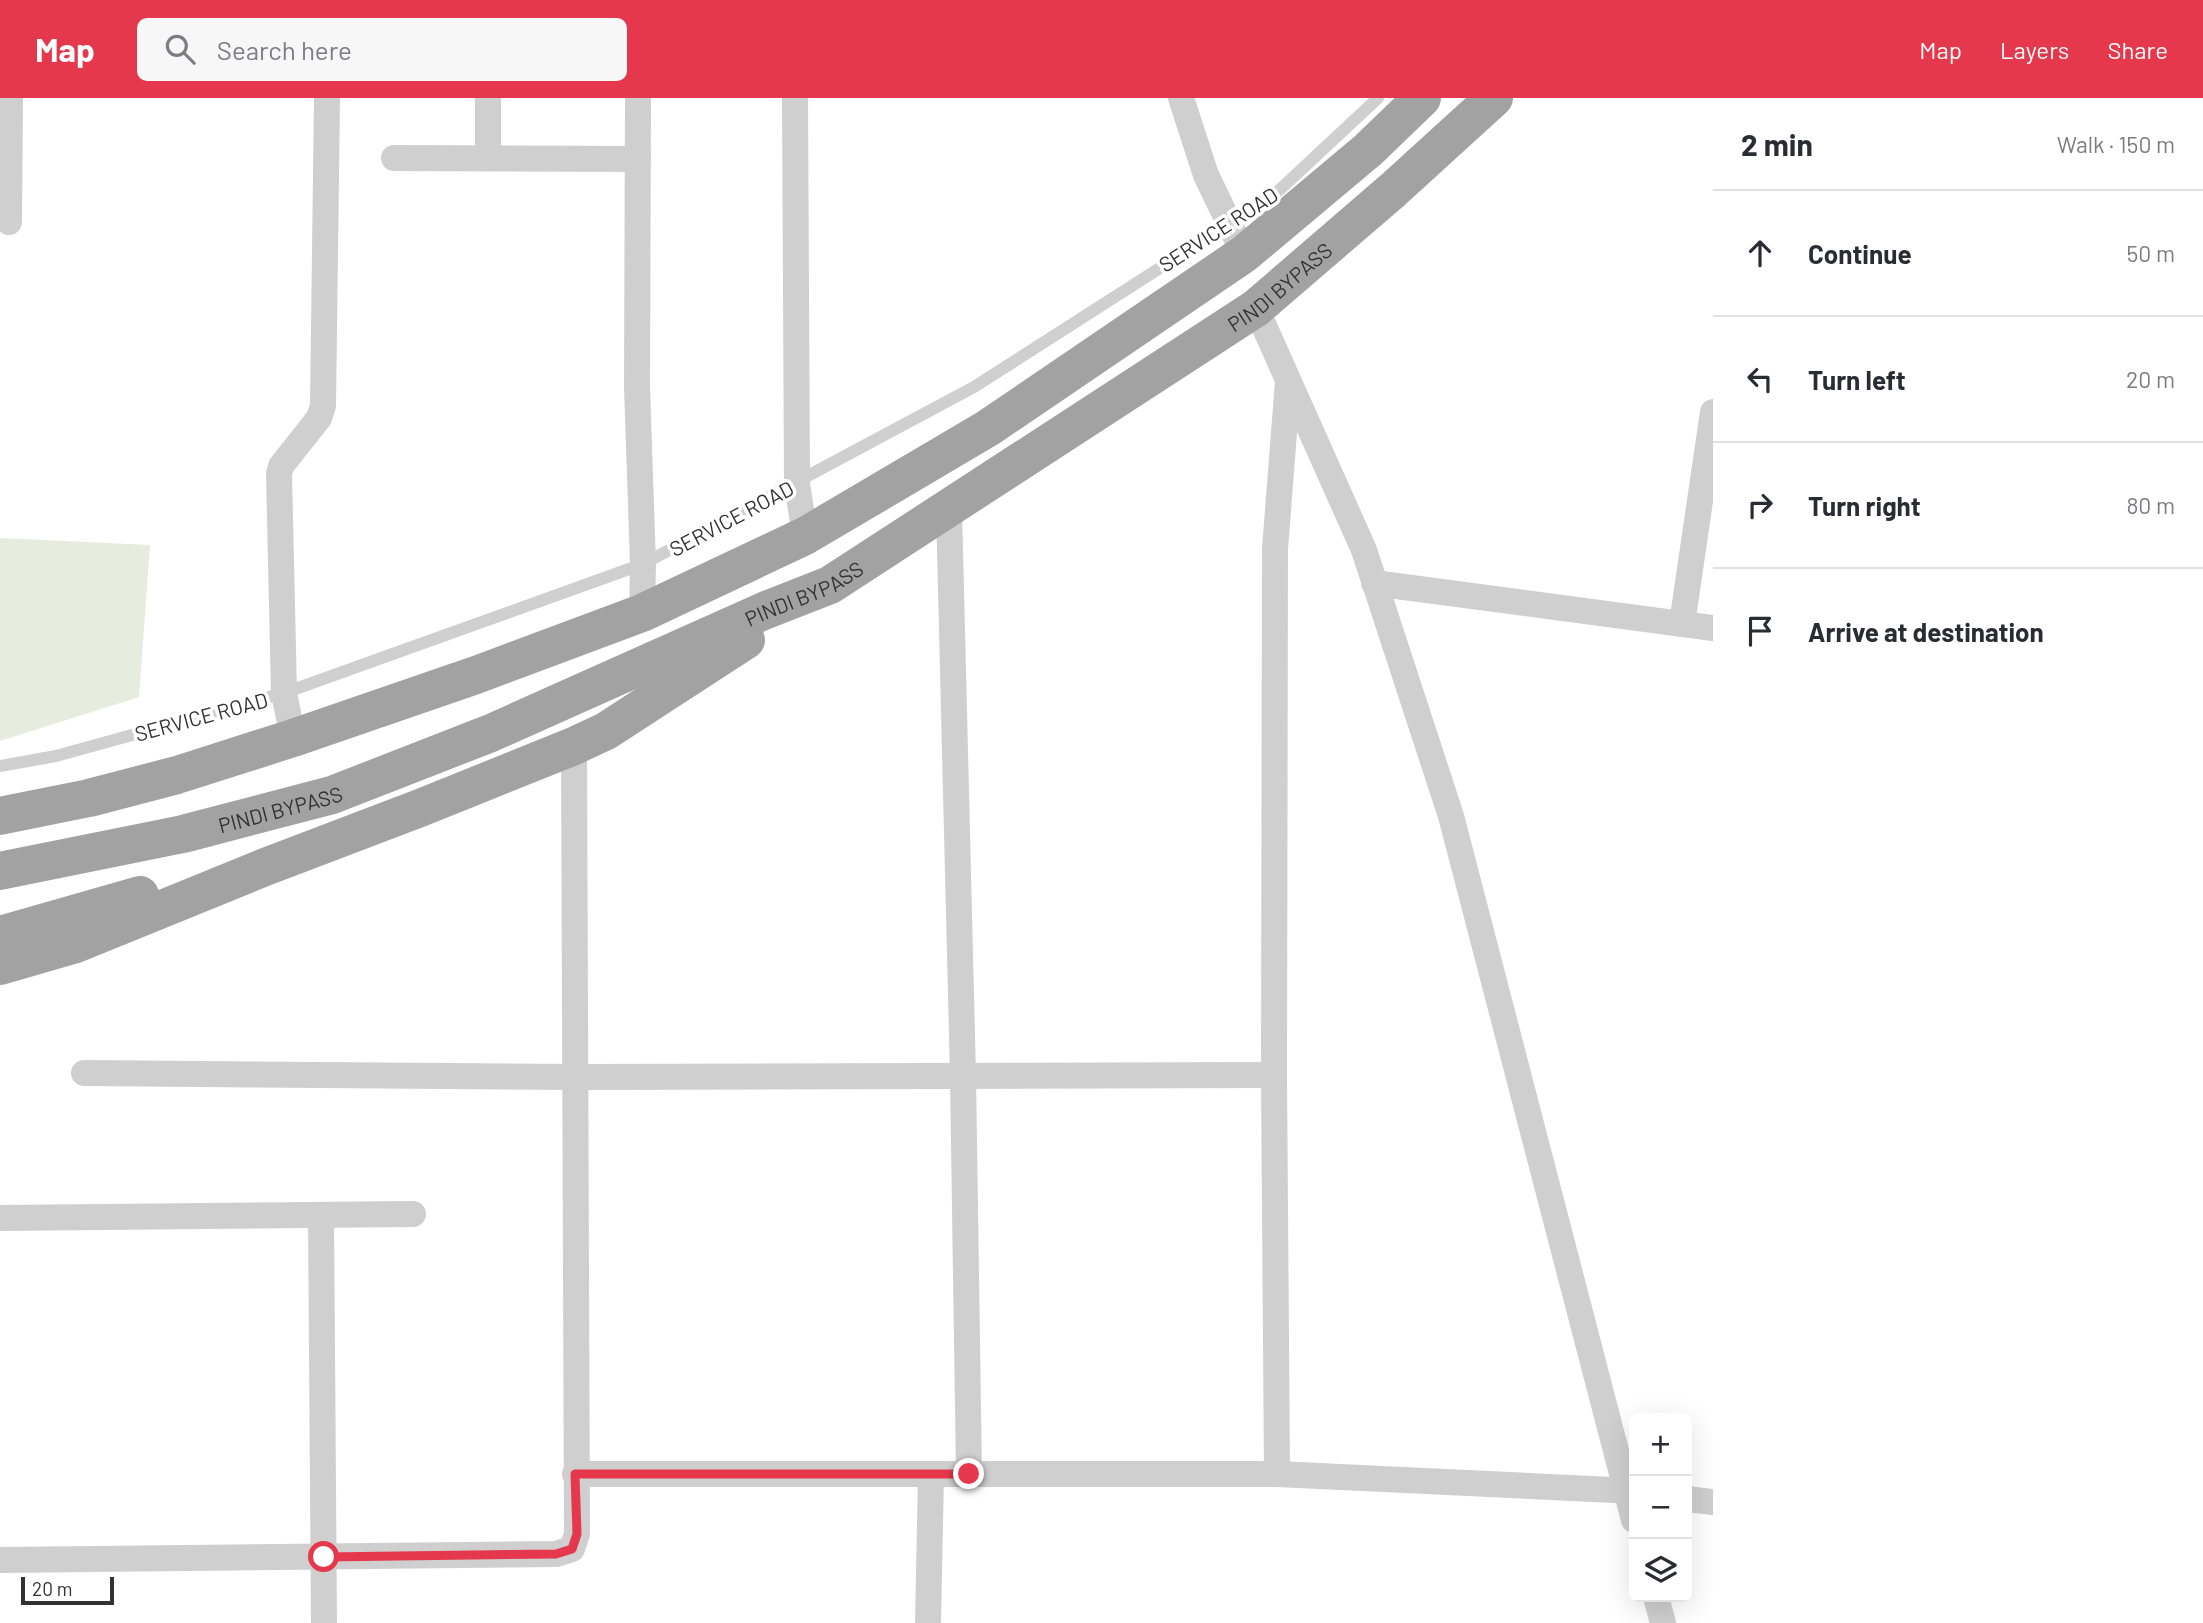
<!DOCTYPE html>
<html lang="en">
<head>
<meta charset="utf-8">
<style>
  :root { --surface:#fff; --page:#f7f7f7; --text:#2b2b33; --muted:#7c7c81; --line:#e1e1e2; --accent:#e6384c }
  body { margin:0; font-family:Barlow,sans-serif; background:var(--page); color:var(--text) }
  .controls { position:absolute; right:21px; bottom:21px; display:grid; overflow:hidden; border-radius:10px; box-shadow:0 7px 28px #0002 }
  .controls button { width:63px; height:63px; display:grid; place-items:center; padding:0; border:0; border-bottom:2px solid var(--line); background:var(--surface); color:var(--text); font:35px sans-serif }
  .scale { position:absolute; left:21px; bottom:18px; width:93px; box-sizing:border-box; padding-left:7px; border:4px solid #323232; border-top:0; font-size:19px; line-height:24px; white-space:nowrap; color:#323232; -webkit-text-stroke:5px #fff; paint-order:stroke }
  .stop { position:absolute; width:21px; height:21px; margin:-16px; border:5px solid #e6384c; border-radius:50%; background:#fff }
  .stop.end { background:#e6384c; border-color:#fff; box-shadow:0 2px 7px #0008 }
  .list { margin:0; padding:0; list-style:none }
  h2 { display:flex; justify-content:space-between; align-items:center; height:91px; margin:0; padding:0 28px; font-size:30px }
  h2 small { font-size:23px; font-weight:400; color:var(--muted) }
  .list li { display:grid; grid-template-columns:46px 1fr auto; gap:21px; align-items:center; box-sizing:border-box; height:126px; padding:0 28px; border-top:2px solid var(--line) }
  .list b { display:block; font-size:26px; white-space:nowrap }
  .list em { font-size:23px; font-style:normal; color:var(--muted) }
  .icon { flex:none; width:38px; height:38px; fill:none; stroke:currentColor; stroke-width:2; stroke-linecap:round; stroke-linejoin:round }
  .map { position:relative; flex:none; width:1713px; height:1525px; overflow:hidden }
  header { display:flex; align-items:center; gap:42px; box-sizing:border-box; height:98px; padding:0 35px; background:var(--accent); color:#fff }
  header strong { font-size:33px }
  nav { display:flex; gap:38px; margin-inline-start:auto; font-size:24px }
  .search { width:490px; height:63px; background:var(--page); display:flex; align-items:center; gap:18px; box-sizing:border-box; padding:0 24px; border-radius:10px; color:var(--muted); font-size:26px }
  main { display:flex }
  aside { flex:1; background:var(--surface) }
  .map>svg:first-child { display:block }
  .green { fill:#e6ecde }
  .lines { fill:none; stroke-linecap:round; stroke-linejoin:round }
  .service { stroke:#cfcfcf; stroke-width:12 }
  .minor { stroke:#cfcfcf; stroke-width:26 }
  .trunk { stroke:#a2a2a2; stroke-width:38 }
  .route { stroke:#e6384c; stroke-width:9 }
  .labels { text-anchor:middle; dominant-baseline:central; stroke-width:7; stroke-linejoin:round; paint-order:stroke }
  .street-label { font-size:21px; fill:#323232; stroke:#fff }
</style>
</head>
<body>
<header>
<strong>Map</strong>
<div class="search"><svg class="icon" aria-label="search" viewBox="0 0 24 24"><circle cx="10" cy="10" r="6"/><path d="M15 15l6 6"/></svg>Search here</div>
<nav><a>Map</a><a>Layers</a><a>Share</a></nav>
</header>
<main>
<div class="map">
<svg width="1713" height="1525" viewBox="0 0 1713 1525">
  <rect width="100%" height="100%" fill="#fff"/>
  <path class="green" d="M0,440L150,447L139,599L0,643Z"/>
  <g class="lines">
    <path class="service" d="M0,668L56,658L284,595L643,466L974,289L1274,97L1378,0"/>
    <g class="minor">
      <path d="M488,0V60"/>
      <path d="M638,0L637,289L643,466L642,515"/>
      <path d="M795,0L797,385L805,438"/>
      <path d="M1181,0L1206,77L1244,156"/>
      <path d="M394,60L638,61"/>
      <path d="M9,124L10,0"/>
      <path d="M1256,210L1364,452L1451,718L1634,1422"/>
      <path d="M949,411L963,977L969,1376"/>
      <path d="M1374,485L1713,530"/>
      <path d="M1682,526L1713,314"/>
      <path d="M293,640L284,595L279,376L281,368L319,320L323,308L327,0"/>
      <path d="M84,975L577,979L1274,977"/>
      <path d="M321,1118L324,1525"/>
      <path d="M0,1120L413,1116"/>
      <path d="M575,1376H1277L1634,1393"/>
      <path d="M1277,1376L1274,977L1275,451L1288,283"/>
      <path d="M1687,1401L1713,1404"/>
      <path d="M0,1462L556,1456L572,1451L577,1436L574,648"/>
      <path d="M1656,1499L1663,1525"/>
      <path d="M928,1525L931,1376"/>
    </g>
    <g class="trunk">
      <path d="M0,718L89,700L177,677L293,640L476,577L642,515L805,438L988,330L1244,156L1368,52L1422,0"/>
      <path id="s1" d="M0,773L183,736L332,697L491,635L766,512L830,487L1256,210L1393,92L1494,0"/>
      <path d="M0,837L140,797"/>
      <path d="M0,868L76,846L265,769L420,710L574,648L606,633L746,542"/>
    </g>
  </g>
  <g class="lines">
    <path class="route" d="M324,1459L556,1456L572,1451L577,1436L575,1376H969"/>
  </g>
  <g class="labels">
    <g class="street-label">
      <text transform="translate(1218 131) rotate(-33)">SERVICE ROAD</text>
      <text stroke="none"><textPath href="#s1" startOffset="1421">PINDI BYPASS</textPath></text>
      <text transform="translate(731 420) rotate(-28)">SERVICE ROAD</text>
      <text stroke="none"><textPath href="#s1" startOffset="854">PINDI BYPASS</textPath></text>
      <text transform="translate(201 618) rotate(-15)">SERVICE ROAD</text>
      <text stroke="none"><textPath href="#s1" startOffset="287">PINDI BYPASS</textPath></text>
    </g>
  </g>
</svg>
<div class="controls">
<button>+</button>
<button>−</button>
<button><svg class="icon" aria-label="layers" viewBox="0 0 24 24"><path d="M12 4l9 5-9 5-9-5zM3 14l9 5 9-5"/></svg></button>
</div>
<div class="scale">20 m</div>
<div class="stop" style="left:324px;top:1459px"></div>
<div class="stop end" style="left:969px;top:1376px"></div>
</div>
<aside>
<h2>2 min<small>Walk · 150 m</small></h2>
<ul class="list">
<li><svg class="icon" aria-label="ahead" viewBox="0 0 24 24"><path d="M12 20V5M6 11l6-6 6 6"/></svg><div><b>Continue</b></div><em>50 m</em></li>
<li><svg class="icon" aria-label="left" viewBox="0 0 24 24"><path d="M17 20v-9H6M10 6l-5 5 5 5"/></svg><div><b>Turn left</b></div><em>20 m</em></li>
<li><svg class="icon" aria-label="right" viewBox="0 0 24 24"><path d="M7 20v-9h11M14 6l5 5-5 5"/></svg><div><b>Turn right</b></div><em>80 m</em></li>
<li><svg class="icon" aria-label="arrive" viewBox="0 0 24 24"><path d="M6 21V4h12l-3 4 3 4H6"/></svg><div><b>Arrive at destination</b></div></li>
</ul>
</aside>
</main>
</body>
</html>
